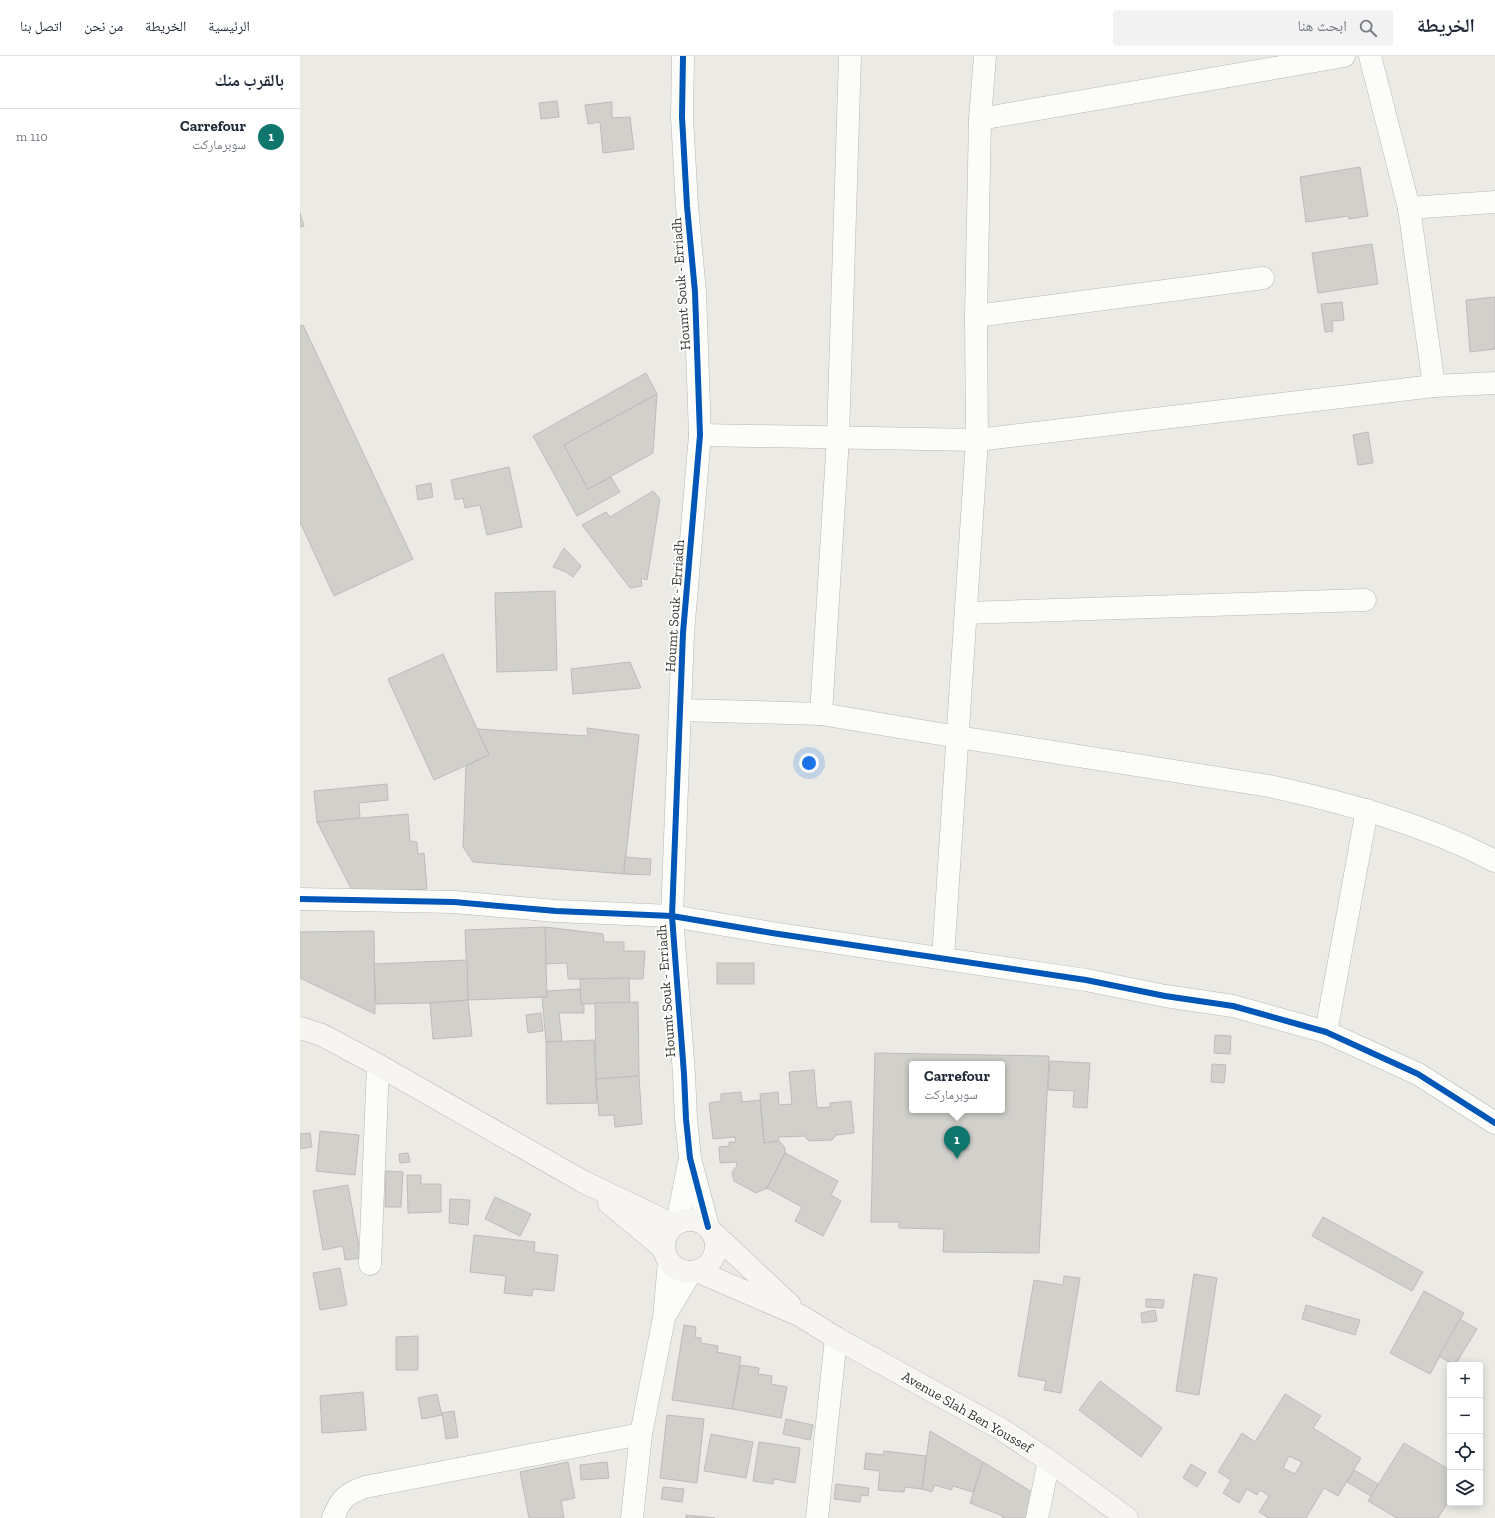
<!DOCTYPE html>
<html lang="ar">
<head>
<meta charset="utf-8">
<style>
  :root { --surface:#fff; --page:#f2f2f3; --text:#1f2937; --muted:#747a83; --line:#e0e1e3; --accent:#0f766e }
  body { margin:0; font-family:"Zilla Slab","Noto Naskh Arabic",serif; background:var(--page); color:var(--text); direction:rtl }
  .controls { position:absolute; right:12px; bottom:12px; display:grid; overflow:hidden; border-radius:4px; box-shadow:0 2px 10px #0003 }
  .controls button { width:36px; height:36px; display:grid; place-items:center; padding:0; border:0; border-bottom:1px solid var(--line); background:var(--surface); color:var(--text); font:20px sans-serif }
  .you { position:absolute; left:509px; top:707px; width:14px; height:14px; margin:-10px; border:3px solid #fff; border-radius:50%; background:#1a73e8; box-shadow:0 0 0 6px #1a73e833 }
  .badge { display:grid; place-items:center; width:26px; height:26px; border-radius:50%; background:var(--accent); color:#fff; font-size:13px; font-weight:700 }
  .pin { position:absolute; translate:-50% -33px; filter:drop-shadow(0 1px 2px #0008) }
  .pin::after { content:''; position:absolute; top:21px; width:14px; height:12px; background:inherit; clip-path:polygon(0 0,100% 0,50% 100%) }
  .popup { position:absolute; left:609px; top:1005px; width:96px; height:52px; box-sizing:border-box; display:grid; place-content:center; border-radius:4px; background:var(--surface); filter:drop-shadow(0 1px 3px #0005); font-size:13px; white-space:nowrap; color:var(--muted) }
  .popup b { font-size:15px; color:var(--text) }
  .popup::after { content:''; position:absolute; left:50%; top:100%; margin-left:-8px; border:8px solid transparent; border-top-color:var(--surface) }
  .list { margin:0; padding:0; list-style:none }
  h2 { display:flex; justify-content:space-between; align-items:center; height:52px; margin:0; padding:0 16px; font-size:17px }
  h2 small { font-size:13px; font-weight:400; color:var(--muted) }
  .list li { display:grid; grid-template-columns:26px 1fr auto; gap:12px; align-items:center; box-sizing:border-box; height:56px; padding:0 16px; border-top:1px solid var(--line) }
  .list b { display:block; font-size:15px; white-space:nowrap }
  .list p { margin:0; font-size:13px; white-space:nowrap; color:var(--muted) }
  .list em { font-size:13px; font-style:normal; color:var(--muted) }
  .icon { flex:none; width:22px; height:22px; fill:none; stroke:currentColor; stroke-width:2; stroke-linecap:round; stroke-linejoin:round }
  .map { position:relative; flex:none; width:1195px; height:1462px; overflow:hidden; direction:ltr }
  header { display:flex; align-items:center; gap:24px; box-sizing:border-box; height:56px; padding:0 20px; background:var(--surface); border-bottom:1px solid var(--line) }
  header strong { font-size:19px }
  nav { display:flex; gap:22px; margin-inline-start:auto; font-size:14px }
  .search { width:280px; height:36px; background:var(--page); display:flex; align-items:center; gap:10px; box-sizing:border-box; padding:0 14px; border-radius:4px; color:var(--muted); font-size:15px }
  main { display:flex }
  aside { flex:1; background:var(--surface) }
  .map>svg:first-child { display:block }
  .building { fill:#d1d0cb; stroke:#bebcb8; fill-rule:evenodd }
  .lines { fill:none; stroke-linecap:round; stroke-linejoin:round }
  .minor-casing { stroke:#b9b7b3; stroke-width:23 }
  .tertiary-casing { stroke:#b9b7b3; stroke-width:23 }
  .secondary-casing { stroke:#b9b7b3; stroke-width:23 }
  .minor { stroke:#fcfcfb; stroke-width:22 }
  .tertiary { stroke:#fcfcfb; stroke-width:22 }
  .secondary { stroke:#f7f5f2; stroke-width:22 }
  .cycleway-casing { stroke:#fff; stroke-width:8 }
  .cycleway { stroke:#0057b8; stroke-width:6 }
  .labels { text-anchor:middle; dominant-baseline:central; stroke-width:3.5; stroke-linejoin:round; paint-order:stroke }
  .street-label { font-size:14px; fill:#373631; stroke:#fff }
</style>
</head>
<body>
<header>
<strong>الخريطة</strong>
<div class="search"><svg class="icon" aria-label="search" viewBox="0 0 24 24"><circle cx="10" cy="10" r="6"/><path d="M15 15l6 6"/></svg>ابحث هنا</div>
<nav><a>الرئيسية</a><a>الخريطة</a><a>من نحن</a><a>اتصل بنا</a></nav>
</header>
<main>
<div class="map">
<svg width="1195" height="1462" viewBox="0 0 1195 1462">
  <rect width="100%" height="100%" fill="#eceae4"/>
  <g class="building">
    <path d="M257,45L259,61L241,63L239,47Z"/>
    <path d="M312,46V62L330,61L334,93L303,97L300,66L288,68L285,49Z"/>
    <path d="M1060,111L1068,160L1049,163L1048,160L1006,166L1000,121Z"/>
    <path d="M0,157L4,170L0,171Z"/>
    <path d="M1072,188L1078,228L1018,237L1012,197Z"/>
    <path d="M1195,241V293L1170,296L1166,244Z"/>
    <path d="M1042,246L1044,264L1032,265L1033,275L1025,276L1021,248Z"/>
    <path d="M3,269L113,503L34,540L0,466V270Z"/>
    <path d="M346,317L357,338L264,389L288,433L311,421L320,436L277,460L233,380Z"/>
    <path d="M357,338L353,397L288,433L264,389Z"/>
    <path d="M1068,376L1073,407L1058,409L1053,379Z"/>
    <path d="M209,411L222,471L187,479L180,449L165,452L163,442L155,444L151,424Z"/>
    <path d="M131,427L133,441L118,444L116,430Z"/>
    <path d="M353,435L360,443L347,524L341,522L342,530L330,532L282,469L306,456L310,461Z"/>
    <path d="M264,492L281,510L273,521L266,516L253,511Z"/>
    <path d="M255,535L257,614L197,616L195,537Z"/>
    <path d="M143,598L189,699L134,724L88,623Z"/>
    <path d="M330,606L341,632L273,638L271,613Z"/>
    <path d="M287,672L339,679L324,818L173,806L163,791L166,710L189,699L177,673L288,680Z"/>
    <path d="M87,728L88,744L59,747L60,762L17,766L14,735Z"/>
    <path d="M108,758L110,785L117,786L118,798L124,797L127,833L54,838L17,766Z"/>
    <path d="M325,801L351,803L350,819L324,818Z"/>
    <path d="M245,871L303,878L304,886H324V895H345L343,923H268L267,907L246,908Z"/>
    <path d="M245,871L247,941L168,944L165,874Z"/>
    <path d="M74,875L75,958L0,922V876Z"/>
    <path d="M167,904L168,944L130,947L76,948L74,908Z"/>
    <rect x="417" y="907" width="37" height="21"/>
    <path d="M329,922L330,947L281,948L280,923Z"/>
    <path d="M280,933L281,948H284V957H259L262,985L246,986L242,941H247V935Z"/>
    <path d="M168,944L172,980L133,983L130,947Z"/>
    <path d="M338,946L339,1020L296,1023L295,947Z"/>
    <path d="M241,957L243,975L228,977L226,959Z"/>
    <path d="M915,979L931,980L930,998L914,997Z"/>
    <path d="M294,984L297,1047L247,1048L246,986Z"/>
    <path d="M575,997L749,1000L739,1197L643,1196L644,1173L599,1172V1166H571ZM612,1008H702V1054H612Z"/>
    <path d="M750,1005L790,1007L787,1052L773,1051L774,1035L748,1034Z"/>
    <path d="M912,1008L926,1009L924,1027L911,1026Z"/>
    <path d="M514,1014L517,1052L530,1051V1047L551,1045L554,1077L536,1079L532,1084L509,1085L504,1080L478,1081L479,1085L464,1087L460,1038L478,1036L479,1049L492,1048L489,1016Z"/>
    <path d="M339,1020L342,1068L315,1071L314,1059L299,1060L296,1023Z"/>
    <path d="M441,1036L442,1046L460,1044L464,1087L479,1085L485,1092V1097L467,1132L456,1137L434,1125L432,1116L437,1110L436,1106L420,1107L419,1091L429,1090V1086H436L435,1081L413,1083L409,1047L421,1045V1038Z"/>
    <path d="M20,1075L59,1079L55,1119L16,1115Z"/>
    <path d="M10,1077L12,1091L0,1093V1078Z"/>
    <path d="M108,1097L110,1106L100,1107L99,1098Z"/>
    <path d="M485,1097L538,1125L531,1139L541,1145L523,1180L495,1165L502,1151L467,1132Z"/>
    <path d="M86,1115L103,1116L101,1151H85Z"/>
    <path d="M107,1119H121V1128H141V1156L108,1157Z"/>
    <path d="M48,1129L61,1202L45,1204L43,1190L23,1194L13,1135Z"/>
    <path d="M195,1141L231,1158L220,1180L185,1163Z"/>
    <path d="M150,1143L170,1144L168,1169L149,1167Z"/>
    <path d="M1023,1161L1123,1216L1112,1235L1012,1180Z"/>
    <path d="M174,1179L235,1186L234,1196L258,1199L254,1235L233,1233L232,1240L204,1237L206,1220L170,1216Z"/>
    <path d="M40,1212L47,1249L20,1254L13,1217Z"/>
    <path d="M894,1218L917,1222L899,1339L876,1335Z"/>
    <path d="M764,1220L780,1222L761,1337L744,1334L746,1325L718,1320L734,1224L763,1229Z"/>
    <path d="M1124,1235L1164,1257L1130,1318L1090,1297Z"/>
    <path d="M846,1243L864,1244L863,1252L846,1251Z"/>
    <path d="M1006,1249L1060,1264L1055,1279L1002,1263Z"/>
    <path d="M855,1254L857,1265L842,1267L841,1257Z"/>
    <path d="M1160,1263L1177,1273L1155,1309H1154L1139,1300Z"/>
    <path d="M384,1269L396,1271L395,1281L401,1282V1287L418,1290L417,1296L441,1301L432,1353L372,1344Z"/>
    <path d="M118,1280V1314H96V1281Z"/>
    <path d="M441,1309L459,1312L458,1318L472,1320L471,1328L487,1331L481,1362L432,1353Z"/>
    <path d="M800,1325L862,1372L841,1401L779,1354Z"/>
    <path d="M63,1336L66,1374L22,1377L20,1340Z"/>
    <path d="M137,1338L142,1359L122,1363L118,1342Z"/>
    <path d="M985,1338L1021,1360L1013,1372L1061,1402L1038,1440L1024,1432L1006,1462H969L959,1456L969,1440L960,1434L957,1439L947,1433L939,1447L923,1437L931,1424L918,1416L942,1377L955,1386ZM989,1400L1002,1406L995,1418L983,1412Z"/>
    <path d="M154,1355L158,1381L146,1383L142,1357Z"/>
    <path d="M367,1359L404,1363L397,1427L360,1422Z"/>
    <path d="M486,1363L513,1369L510,1384L483,1378Z"/>
    <path d="M630,1375L683,1406L673,1436L653,1430L651,1434L635,1429L632,1436L622,1433Z"/>
    <path d="M411,1378L453,1386L446,1422L404,1415Z"/>
    <path d="M459,1386L500,1392L495,1427L474,1423L473,1428L453,1425Z"/>
    <path d="M1104,1387L1150,1414V1443L1138,1462H1097L1068,1445Z"/>
    <path d="M584,1395L626,1400L622,1433L605,1431L604,1436L578,1434L580,1415L564,1413L566,1397L583,1399Z"/>
    <path d="M268,1406L275,1442L261,1445L264,1462H229L220,1416Z"/>
    <path d="M307,1406L309,1422L281,1424L280,1409Z"/>
    <path d="M683,1406L732,1436L726,1462H702L703,1460L670,1447Z"/>
    <path d="M891,1408L906,1417L897,1431L883,1422Z"/>
    <path d="M1054,1414L1078,1428L1071,1440L1047,1426Z"/>
    <path d="M536,1428L569,1432L568,1440L561,1439L560,1446L534,1443Z"/>
    <path d="M363,1431L384,1433L382,1446L361,1443Z"/>
    <path d="M386,1459L415,1462H386Z"/>
  </g>
  <g class="lines">
    <defs>
      <g id="minor">
        <path d="M1070,0L1109,152L1134,330"/>
        <path d="M680,63L1044,0"/>
        <path d="M1109,152L1195,146"/>
        <path d="M676,260L963,222"/>
        <path d="M400,379L677,384L1134,330L1195,327"/>
        <path d="M666,557L1065,544"/>
        <path d="M381,654L521,658L538,381L550,0"/>
        <path d="M521,658L658,681L969,730C1047,747 1124,768 1195,805"/>
        <path d="M0,843L154,846L256,855L372,860L472,877L786,924L865,940L933,950L1026,976L1118,1018L1195,1067"/>
        <path d="M643,902L677,384L676,260L680,63L685,0"/>
        <path d="M1026,976L1067,754"/>
        <path d="M70,1208L78,1009"/>
        <path d="M33,1462C41,1442 46,1438 65,1431L341,1378"/>
        <path d="M517,1462L536,1282"/>
        <path d="M737,1462L749,1405"/>
      </g>
      <g id="tertiary">
        <path d="M383,0L382,61L387,150L395,236L400,379L383,577L372,860L384,1018L386,1063L390,1102L408,1171"/>
        <path d="M377,1167L389,1107"/>
        <path d="M367,1256L391,1216"/>
        <path d="M332,1462L341,1378L364,1262L369,1206"/>
      </g>
      <g id="secondary">
        <path d="M0,972L22,979L78,1009L282,1125L374,1169"/>
        <path d="M309,1147L363,1192"/>
        <circle cx="390" cy="1190" r="26"/>
        <path d="M411,1175L490,1249"/>
        <path d="M397,1215L501,1260L536,1282L701,1373L749,1405L827,1462"/>
      </g>
    </defs>
    <use href="#minor" class="minor-casing"/>
    <use href="#tertiary" class="tertiary-casing"/>
    <use href="#secondary" class="secondary-casing"/>
    <use href="#minor" class="minor"/>
    <use href="#tertiary" class="tertiary"/>
    <use href="#secondary" class="secondary"/>
    <defs>
      <g id="cycleway">
        <path d="M383,0L382,61L387,150L395,236L400,379L383,577L372,860L384,1018L386,1063L390,1102L408,1171"/>
        <path d="M0,843L154,846L256,855L372,860L472,877L786,924L865,940L933,950L1026,976L1118,1018L1195,1067"/>
      </g>
    </defs>
    <use href="#cycleway" class="cycleway-casing"/>
    <use href="#cycleway" class="cycleway"/>
  </g>
  <g class="labels">
    <g class="street-label">
      <text transform="translate(381 228) rotate(-94)">Houmt Souk - Erriadh</text>
      <text transform="translate(375 550) rotate(-86)">Houmt Souk - Erriadh</text>
      <text transform="translate(366 935) rotate(-94)">Houmt Souk - Erriadh</text>
      <text transform="translate(667 1356) rotate(30)">Avenue Slah Ben Youssef</text>
    </g>
  </g>
</svg>
<div class="controls">
<button>+</button>
<button>−</button>
<button><svg class="icon" aria-label="locate" viewBox="0 0 24 24"><circle cx="12" cy="12" r="6"/><path d="M12 2v4M12 18v4M2 12h4M18 12h4"/></svg></button>
<button><svg class="icon" aria-label="layers" viewBox="0 0 24 24"><path d="M12 4l9 5-9 5-9-5zM3 14l9 5 9-5"/></svg></button>
</div>
<div class="you"></div>
<div class="pin badge" style="left:657px;top:1103px">1</div>
<div class="popup"><b>Carrefour</b>سوبرماركت</div>
</div>
<aside>
<h2>بالقرب منك<small></small></h2>
<ul class="list">
<li><span class="badge">1</span><div><b>Carrefour</b><p>سوبرماركت</p></div><em>110 m</em></li>
</ul>
</aside>
</main>
</body>
</html>
